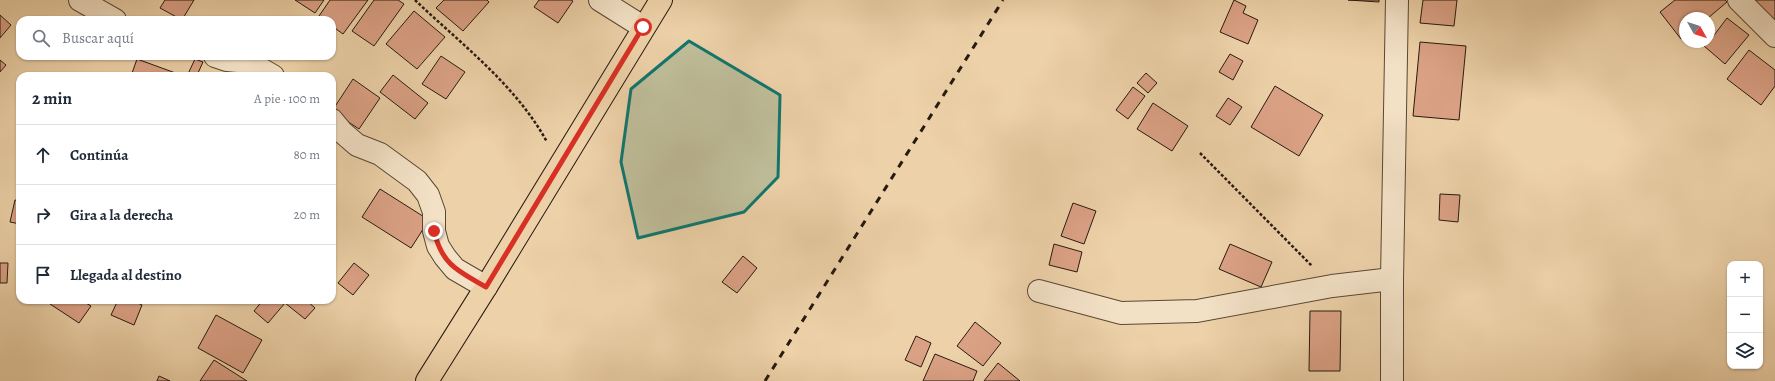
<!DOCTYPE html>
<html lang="es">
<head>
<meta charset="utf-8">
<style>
  :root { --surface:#fff; --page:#f6f6f7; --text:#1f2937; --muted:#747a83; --line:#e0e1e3 }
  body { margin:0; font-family:Alegreya,serif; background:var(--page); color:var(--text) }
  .controls { position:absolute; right:12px; bottom:12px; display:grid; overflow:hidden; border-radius:8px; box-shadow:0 1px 3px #0004 }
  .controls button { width:36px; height:36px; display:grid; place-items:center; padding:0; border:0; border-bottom:1px solid var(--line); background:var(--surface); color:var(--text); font:20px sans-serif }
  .compass { position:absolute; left:1679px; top:12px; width:36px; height:36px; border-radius:50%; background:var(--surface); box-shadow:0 1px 3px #0004; rotate:129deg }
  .stop { position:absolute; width:12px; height:12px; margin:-9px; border:3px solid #d93025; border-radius:50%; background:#fff }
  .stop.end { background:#d93025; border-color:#fff; box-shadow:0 1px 4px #0008 }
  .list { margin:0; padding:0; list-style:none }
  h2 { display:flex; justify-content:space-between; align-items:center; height:52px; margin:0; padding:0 16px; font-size:17px }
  h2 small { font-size:13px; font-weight:400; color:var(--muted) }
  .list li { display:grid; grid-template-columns:26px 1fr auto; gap:12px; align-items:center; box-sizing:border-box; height:60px; padding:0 16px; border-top:1px solid var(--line) }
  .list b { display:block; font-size:15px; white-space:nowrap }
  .list em { font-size:13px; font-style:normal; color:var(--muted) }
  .icon { flex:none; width:22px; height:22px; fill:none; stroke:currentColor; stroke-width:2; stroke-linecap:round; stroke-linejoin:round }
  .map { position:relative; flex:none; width:1775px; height:381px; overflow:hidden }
  .search { position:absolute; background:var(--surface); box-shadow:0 1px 3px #0004; left:16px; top:16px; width:320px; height:44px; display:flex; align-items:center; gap:10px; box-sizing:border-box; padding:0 14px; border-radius:12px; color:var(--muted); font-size:15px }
  .panel { position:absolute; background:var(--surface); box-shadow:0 1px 3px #0004; left:16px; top:72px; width:320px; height:232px; border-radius:12px }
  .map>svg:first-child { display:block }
  .building { fill:#dba185; stroke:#271a10 }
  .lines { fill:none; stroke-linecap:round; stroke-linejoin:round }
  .minor-casing { stroke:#584836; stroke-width:24 }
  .major-casing { stroke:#271a10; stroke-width:24 }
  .path { stroke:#271a10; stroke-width:2.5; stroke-dasharray:3 2; stroke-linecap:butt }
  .minor { stroke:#f3e1c6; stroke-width:22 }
  .major { stroke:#edd1a8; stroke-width:22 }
  .rail { stroke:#271a10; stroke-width:3; stroke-dasharray:7 7; stroke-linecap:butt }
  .route { stroke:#d93025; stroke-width:5 }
  .marked { fill:#0f766e; fill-opacity:0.2; stroke:#0f766e; stroke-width:3; stroke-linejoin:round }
</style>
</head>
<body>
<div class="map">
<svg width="1775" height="381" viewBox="0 0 1775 381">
  <rect width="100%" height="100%" fill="#edd1a8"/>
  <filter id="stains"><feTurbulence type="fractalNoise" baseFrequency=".005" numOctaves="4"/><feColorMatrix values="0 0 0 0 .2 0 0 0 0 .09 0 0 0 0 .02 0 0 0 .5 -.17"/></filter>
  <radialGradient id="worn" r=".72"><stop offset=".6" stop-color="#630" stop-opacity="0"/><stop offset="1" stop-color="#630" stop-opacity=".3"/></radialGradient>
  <g class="building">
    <path d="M165,0H194L182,20L160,8Z"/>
    <path d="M295,0H324L315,13Z"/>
    <path d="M330,0H368L343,34L332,26V20H324L319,16Z"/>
    <path d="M374,0H398L404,4L374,46L352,31Z"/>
    <path d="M444,0H487L489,2L463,31L436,8Z"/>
    <path d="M539,0H571L573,1L558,23L534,7Z"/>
    <path d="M1234,0L1246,6L1243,13L1258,20L1248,44L1220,32Z"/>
    <path d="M1348,0H1379V2Z"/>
    <path d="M1423,0H1457L1454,26L1420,23Z"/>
    <path d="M1675,0H1725L1727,2L1708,18H1685V36L1681,39L1660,12Z"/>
    <path d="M1752,0H1775V21Z"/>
    <path d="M414,11L445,37L417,69L386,44Z"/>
    <path d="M0,15L11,25L0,38Z"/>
    <path d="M1727,18L1749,35L1725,64L1704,46L1709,42Z"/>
    <path d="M1420,42L1466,46L1459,120L1413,116Z"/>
    <path d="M1749,50L1775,70V86L1761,105L1727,79Z"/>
    <path d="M1230,54L1243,61L1233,80L1219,72Z"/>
    <path d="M441,56L465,72L446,99L422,84Z"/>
    <path d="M137,59L181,75L180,76H131Z"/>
    <path d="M195,59L203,62L198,73L206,76H187Z"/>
    <path d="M0,60L6,65L0,72Z"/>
    <path d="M1146,73L1157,83L1148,93L1137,83Z"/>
    <path d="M393,75L428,103L415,119L380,92Z"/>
    <path d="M353,79L380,98L359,129L332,111Z"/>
    <path d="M1275,86L1323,115L1299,156L1251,127Z"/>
    <path d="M1133,87L1145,96L1128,119L1116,110Z"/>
    <path d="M1228,98L1242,107L1230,125L1216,116Z"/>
    <path d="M1153,103L1188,126L1172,151L1137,129Z"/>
    <path d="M380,189L429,220L411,248L362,217Z"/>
    <path d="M1440,194L1460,195L1458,222L1439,220Z"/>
    <path d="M15,200L20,201V224L10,222Z"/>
    <path d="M1073,203L1096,211L1084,244L1061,236Z"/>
    <path d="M1054,244L1082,252L1077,272L1049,265Z"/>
    <path d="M1230,244L1272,262L1261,287L1219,269Z"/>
    <path d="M743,256L757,268L737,293L722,282Z"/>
    <path d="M0,263H8L7,283H0Z"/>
    <path d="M354,263L369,275L353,295L338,283Z"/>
    <path d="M52,300H81L91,306L79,323L50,304Z"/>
    <path d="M118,300H131L142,305L134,325L111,315Z"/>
    <path d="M263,300H306L315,308L305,319L285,303L268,323L254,311Z"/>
    <path d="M1310,311H1341L1340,371H1309Z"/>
    <path d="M216,315L262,340L243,373L198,348Z"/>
    <path d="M975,322L1001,343L983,366L957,346Z"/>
    <path d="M916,336L931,343L921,367L905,360Z"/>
    <path d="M935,354L977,371L973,381H923Z"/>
    <path d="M214,360L247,381H200Z"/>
    <path d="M998,363L1020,381H984Z"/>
    <path d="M159,376L170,381H157Z"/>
  </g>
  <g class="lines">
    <defs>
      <g id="minor">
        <path d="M80,0L115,20"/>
        <path d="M600,0L643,27"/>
        <path d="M1739,0L1775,36"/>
        <path d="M215,56L227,60L249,62L273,76"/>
        <path d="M332,120L342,132L357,145L380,154L417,181L428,195L434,212V231L438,246L445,257L455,269L486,287"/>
        <path d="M1039,291L1121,313L1197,311L1332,286L1392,279"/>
        <path d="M1392,381V279L1397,0"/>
      </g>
      <path id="major" d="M427,381L486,287L661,0"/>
    </defs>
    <use href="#minor" class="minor-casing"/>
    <use href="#major" class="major-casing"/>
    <g class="path">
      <path d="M415,0C461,44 516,85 547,142"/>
      <path d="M1200,153L1312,266"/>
    </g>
    <use href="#minor" class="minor"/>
    <use href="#major" class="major"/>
    <path class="rail" d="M765,381L1003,0"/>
  </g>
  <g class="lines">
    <path class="route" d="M434,231C442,265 458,271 486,287L643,27"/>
  </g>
  <path class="marked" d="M689,41L780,95L778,177L744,212L638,238L621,162L631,89Z"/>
  <rect width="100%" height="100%" filter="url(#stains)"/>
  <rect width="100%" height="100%" fill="url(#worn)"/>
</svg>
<div class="controls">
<button>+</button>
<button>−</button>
<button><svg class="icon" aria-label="layers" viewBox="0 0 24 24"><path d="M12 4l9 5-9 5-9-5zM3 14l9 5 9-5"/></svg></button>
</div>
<svg class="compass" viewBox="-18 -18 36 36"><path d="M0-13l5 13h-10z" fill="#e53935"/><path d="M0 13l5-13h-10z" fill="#747a83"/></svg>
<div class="stop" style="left:643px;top:27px"></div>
<div class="stop end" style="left:434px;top:231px"></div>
<div class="search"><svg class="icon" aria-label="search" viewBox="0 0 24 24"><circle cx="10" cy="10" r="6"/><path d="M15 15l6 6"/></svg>Buscar aquí</div>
<section class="panel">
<h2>2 min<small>A pie · 100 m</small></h2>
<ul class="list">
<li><svg class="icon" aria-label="ahead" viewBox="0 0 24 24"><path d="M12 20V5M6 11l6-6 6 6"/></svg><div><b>Continúa</b></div><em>80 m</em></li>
<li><svg class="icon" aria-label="right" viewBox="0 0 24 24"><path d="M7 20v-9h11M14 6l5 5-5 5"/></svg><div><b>Gira a la derecha</b></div><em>20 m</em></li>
<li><svg class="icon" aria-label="arrive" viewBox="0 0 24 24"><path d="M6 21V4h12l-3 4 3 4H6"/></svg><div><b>Llegada al destino</b></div></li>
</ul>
</section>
</div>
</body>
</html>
